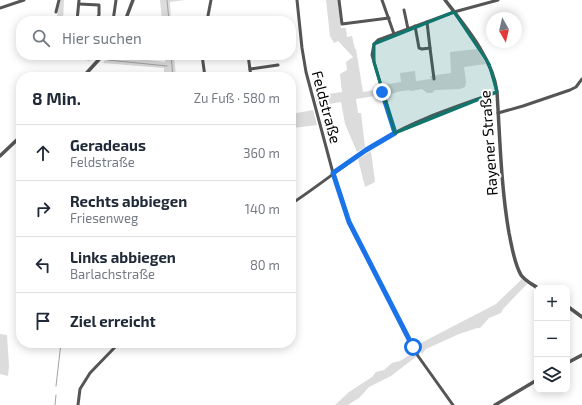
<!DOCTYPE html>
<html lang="de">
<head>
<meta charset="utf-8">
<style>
  :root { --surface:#fff; --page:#f6f6f7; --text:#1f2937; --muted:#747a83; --line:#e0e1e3 }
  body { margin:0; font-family:"Exo 2",sans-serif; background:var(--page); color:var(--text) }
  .controls { position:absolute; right:12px; bottom:12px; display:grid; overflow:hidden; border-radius:8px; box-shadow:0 2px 10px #0003 }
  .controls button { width:36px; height:36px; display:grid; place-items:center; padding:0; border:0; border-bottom:1px solid var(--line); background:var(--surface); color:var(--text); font:20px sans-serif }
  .compass { position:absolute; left:486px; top:12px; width:36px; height:36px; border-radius:50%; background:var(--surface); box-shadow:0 2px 10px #0003; rotate:172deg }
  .stop { position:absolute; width:12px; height:12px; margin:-9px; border:3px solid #1a73e8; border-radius:50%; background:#fff }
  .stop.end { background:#1a73e8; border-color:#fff; box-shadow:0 1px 4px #0008 }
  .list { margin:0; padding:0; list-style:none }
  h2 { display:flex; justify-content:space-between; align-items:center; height:52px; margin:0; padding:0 16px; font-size:17px }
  h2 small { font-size:13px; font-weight:400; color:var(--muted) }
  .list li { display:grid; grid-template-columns:26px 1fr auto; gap:12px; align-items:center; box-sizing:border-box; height:56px; padding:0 16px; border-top:1px solid var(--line) }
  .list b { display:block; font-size:15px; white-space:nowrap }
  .list p { margin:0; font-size:13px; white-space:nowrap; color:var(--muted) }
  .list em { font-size:13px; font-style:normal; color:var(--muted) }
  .icon { flex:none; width:22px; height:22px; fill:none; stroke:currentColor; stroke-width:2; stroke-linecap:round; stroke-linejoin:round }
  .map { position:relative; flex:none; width:582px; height:405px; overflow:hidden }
  .search { position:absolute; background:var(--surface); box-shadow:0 2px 10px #0003; left:16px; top:16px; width:280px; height:44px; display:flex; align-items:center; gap:10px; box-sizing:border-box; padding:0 14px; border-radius:16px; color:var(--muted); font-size:15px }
  .panel { position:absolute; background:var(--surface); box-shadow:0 2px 10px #0003; left:16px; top:72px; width:280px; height:276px; border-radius:16px }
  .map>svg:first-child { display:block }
  .green { fill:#dcdcdc }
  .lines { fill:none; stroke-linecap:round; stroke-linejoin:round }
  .stream { stroke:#a3a3a3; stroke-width:1 }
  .minor { stroke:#555; stroke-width:3 }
  .tertiary { stroke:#555; stroke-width:3.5 }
  .route { stroke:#1a73e8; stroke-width:5 }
  .marked { fill:#0f766e; fill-opacity:0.2; stroke:#0f766e; stroke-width:3; stroke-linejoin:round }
  .labels { text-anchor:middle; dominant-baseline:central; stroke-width:4; stroke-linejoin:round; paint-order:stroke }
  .street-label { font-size:15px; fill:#000; stroke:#fff }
</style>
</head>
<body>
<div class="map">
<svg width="582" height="405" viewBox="0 0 582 405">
  <rect width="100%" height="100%" fill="#fff"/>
  <g class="green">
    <path d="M60,0H64L63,21H56Z"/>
    <path d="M160,0H185L170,2L171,21H162Z"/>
    <path d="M326,0H338L341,28H346L347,37L352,36L355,49H356L363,92L379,89L381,95L356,99L358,113H361L365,147L357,152L345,124L341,102L318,106L315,96L342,92L340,74L347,70L346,62L353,57L338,41L334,43L330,36Z"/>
    <path d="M477,49L486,64L464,67L466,82L465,87L460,89L435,90L432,93H427L422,89L411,91L409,90L396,92V93L386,94L383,85L401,82L400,73L415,71L416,81L431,79L430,76L451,73L450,52Z"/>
    <path d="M109,55H126L131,58L165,62V55H174L176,77H164V68L103,63Z"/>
    <path d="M313,110L317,125L293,128L296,147L293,148L291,145V114Z"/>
    <path d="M371,151L375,182L365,187L358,159Z"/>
    <path d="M522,279L527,284L503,309L501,313L489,318L480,328H477L459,334L426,349L422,354L417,345L496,304Z"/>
    <path d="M0,334L7,335L9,366L8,376L0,374Z"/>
    <path d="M414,352L417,356L391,376L369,387L359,398L348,405H335L349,392L372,377L376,372L384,370L392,363L400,361Z"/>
  </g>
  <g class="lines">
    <g class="stream">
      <path d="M167,0L169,21"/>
      <path d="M59,55L89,60"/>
      <path d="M171,55L173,77"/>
      <path d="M108,60L167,66"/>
      <path d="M56,386L61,343"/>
      <path d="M55,405L56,395"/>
    </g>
    <g class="minor">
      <path d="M297,0L302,48L306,72L333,173L349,222L418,356L453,405"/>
      <path d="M339,0L342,24L389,18"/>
      <path d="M382,0L394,34"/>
      <path d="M79,4L99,5V15L97,18"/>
      <path d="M0,8L24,0"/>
      <path d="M404,10L408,29"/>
      <path d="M56,12L59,0"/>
      <path d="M77,21L79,0"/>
      <path d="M113,21L116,0"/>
      <path d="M207,21L211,0"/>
      <path d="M241,21L244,19L251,18L254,21"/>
      <path d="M415,26L419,48L422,49L430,48L427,22"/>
      <path d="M430,48L434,79"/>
      <path d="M202,55L205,77"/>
      <path d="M248,55L251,77"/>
      <path d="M250,69L278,65"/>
      <path d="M498,113L523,106L570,90L576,87L582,79"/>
      <path d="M395,133L374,62L372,55L374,44L378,40L454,12L498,0"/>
      <path d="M291,148L293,161L291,162"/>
      <path d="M291,204C323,183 351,159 384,139C419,118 459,106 497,92"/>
      <path d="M78,405L80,389L90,373L119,343"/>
    </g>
    <g class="tertiary">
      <path d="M445,0C465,26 493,59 497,92C500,139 501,187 509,233C512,247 514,263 521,275C525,281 532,284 538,288"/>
      <path d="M125,21L133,0"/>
      <path d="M83,77L103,55"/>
      <path d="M0,156L21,136"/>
      <path d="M567,306L582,317"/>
      <path d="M567,363L582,355"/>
      <path d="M495,405L537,380"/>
    </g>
  </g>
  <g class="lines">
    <path class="route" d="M382,92L395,133L366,150L333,173L349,222L413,347"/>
  </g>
  <path class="marked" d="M454,12L489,64L497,92L395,133L374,62V44Z"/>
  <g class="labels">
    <g class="street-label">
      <text transform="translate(327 107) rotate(75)">Feldstraße</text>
      <text transform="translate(488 143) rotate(-94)">Rayener Straße</text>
    </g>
  </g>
</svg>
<div class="controls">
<button>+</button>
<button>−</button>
<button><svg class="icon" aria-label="layers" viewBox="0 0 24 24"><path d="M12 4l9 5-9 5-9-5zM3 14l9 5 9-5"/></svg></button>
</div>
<svg class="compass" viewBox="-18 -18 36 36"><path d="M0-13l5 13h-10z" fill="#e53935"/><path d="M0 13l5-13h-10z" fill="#747a83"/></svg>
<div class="stop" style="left:413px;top:347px"></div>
<div class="stop end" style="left:382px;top:92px"></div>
<div class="search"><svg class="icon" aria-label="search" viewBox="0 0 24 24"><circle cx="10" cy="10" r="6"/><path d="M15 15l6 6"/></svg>Hier suchen</div>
<section class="panel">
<h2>8 Min.<small>Zu Fuß · 580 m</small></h2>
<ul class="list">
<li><svg class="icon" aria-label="ahead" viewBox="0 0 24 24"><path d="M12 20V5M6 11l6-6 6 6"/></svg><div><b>Geradeaus</b><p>Feldstraße</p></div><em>360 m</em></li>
<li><svg class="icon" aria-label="right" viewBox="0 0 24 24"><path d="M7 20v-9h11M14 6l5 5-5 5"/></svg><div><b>Rechts abbiegen</b><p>Friesenweg</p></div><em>140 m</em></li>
<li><svg class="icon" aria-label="left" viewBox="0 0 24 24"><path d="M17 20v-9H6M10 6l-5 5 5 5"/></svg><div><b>Links abbiegen</b><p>Barlachstraße</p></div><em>80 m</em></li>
<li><svg class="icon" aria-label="arrive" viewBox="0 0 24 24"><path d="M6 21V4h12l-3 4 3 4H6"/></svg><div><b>Ziel erreicht</b></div></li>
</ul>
</section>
</div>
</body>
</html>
